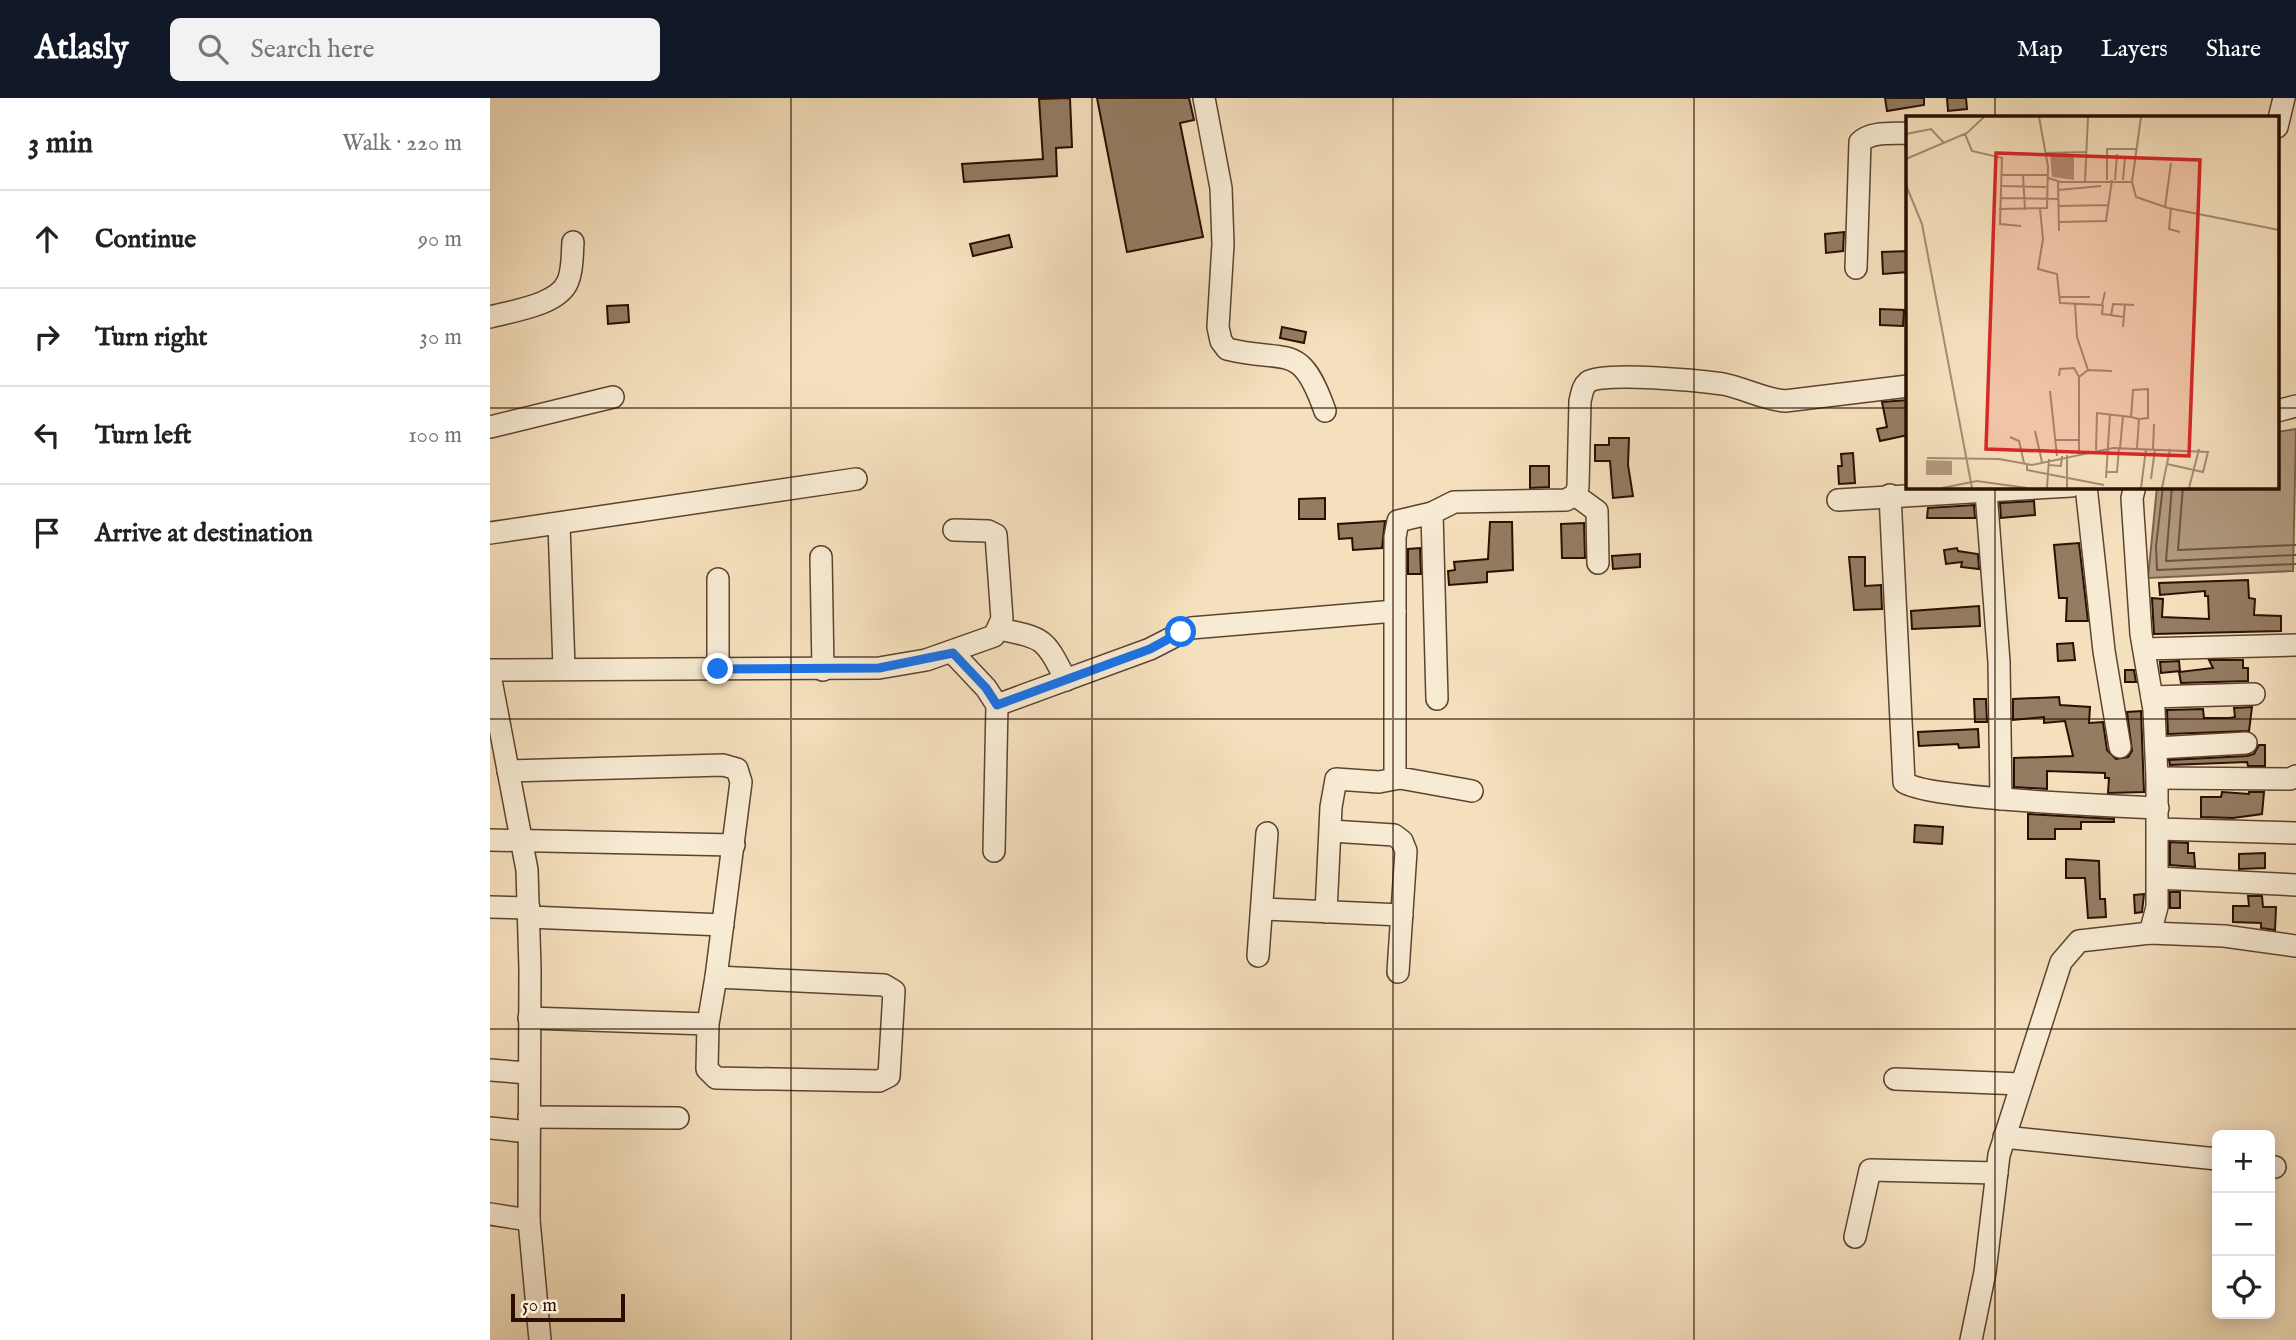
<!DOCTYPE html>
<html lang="en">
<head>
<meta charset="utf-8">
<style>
  :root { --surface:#fff; --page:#f2f2f2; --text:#222; --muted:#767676; --line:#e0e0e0; --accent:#111827 }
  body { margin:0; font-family:"IM FELL English",serif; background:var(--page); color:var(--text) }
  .controls { position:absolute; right:21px; bottom:21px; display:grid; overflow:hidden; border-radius:10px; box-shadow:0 4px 18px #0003 }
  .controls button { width:63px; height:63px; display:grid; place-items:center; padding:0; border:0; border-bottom:2px solid var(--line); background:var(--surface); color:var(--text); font:35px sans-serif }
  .scale { position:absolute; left:21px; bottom:18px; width:114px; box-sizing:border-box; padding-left:7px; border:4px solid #2a0f00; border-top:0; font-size:19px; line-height:24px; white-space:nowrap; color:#2a0f00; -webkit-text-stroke:5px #f8ebd4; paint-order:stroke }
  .stop { position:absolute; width:21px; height:21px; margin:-16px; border:5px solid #1a73e8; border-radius:50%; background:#fff }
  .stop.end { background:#1a73e8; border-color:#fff; box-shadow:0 2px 7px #0008 }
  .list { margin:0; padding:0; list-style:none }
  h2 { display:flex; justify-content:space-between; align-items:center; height:91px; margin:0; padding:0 28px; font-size:30px }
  h2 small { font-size:23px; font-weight:400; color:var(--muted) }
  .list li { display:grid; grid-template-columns:46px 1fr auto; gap:21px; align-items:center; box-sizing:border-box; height:98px; padding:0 28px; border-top:2px solid var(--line) }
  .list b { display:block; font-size:26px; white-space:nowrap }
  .list em { font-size:23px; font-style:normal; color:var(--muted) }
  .icon { flex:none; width:38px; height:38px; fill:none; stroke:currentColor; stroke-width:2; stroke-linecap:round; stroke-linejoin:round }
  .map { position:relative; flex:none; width:1806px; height:1242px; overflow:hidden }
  header { display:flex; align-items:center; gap:42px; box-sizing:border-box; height:98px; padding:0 35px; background:var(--accent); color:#fff }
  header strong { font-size:33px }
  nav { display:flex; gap:38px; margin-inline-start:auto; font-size:24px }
  .search { width:490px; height:63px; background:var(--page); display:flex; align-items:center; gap:18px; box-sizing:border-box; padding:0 24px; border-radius:10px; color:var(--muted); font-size:26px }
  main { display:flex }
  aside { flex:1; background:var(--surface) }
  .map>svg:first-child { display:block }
  .water { fill:#b0997d; stroke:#7a624b; stroke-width:2 }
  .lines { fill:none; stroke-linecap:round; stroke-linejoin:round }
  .shore { stroke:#6d543e; stroke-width:2 }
  .building { fill:#947c62; stroke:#2a0f00; stroke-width:2 }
  .minor-casing { stroke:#5d432f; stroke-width:24 }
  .minor { stroke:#f8ebd4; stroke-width:21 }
  .route { stroke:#1a73e8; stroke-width:9 }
  .grid { fill:none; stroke:#2a0f00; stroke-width:2; stroke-opacity:0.55 }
  .inset-road { fill:none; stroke:#a48c71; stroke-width:2 }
  .view { fill:#d62828; fill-opacity:0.15; stroke:#d62828; stroke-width:3.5 }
  .inset-edge { fill:none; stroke:#2a0f00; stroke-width:3.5 }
</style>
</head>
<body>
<header>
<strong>Atlasly</strong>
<div class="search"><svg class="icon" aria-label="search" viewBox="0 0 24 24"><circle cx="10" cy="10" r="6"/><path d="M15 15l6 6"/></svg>Search here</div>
<nav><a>Map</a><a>Layers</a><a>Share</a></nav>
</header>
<main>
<aside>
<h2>3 min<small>Walk · 220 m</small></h2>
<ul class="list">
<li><svg class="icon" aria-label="ahead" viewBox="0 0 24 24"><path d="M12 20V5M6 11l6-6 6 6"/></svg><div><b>Continue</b></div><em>90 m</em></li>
<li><svg class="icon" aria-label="right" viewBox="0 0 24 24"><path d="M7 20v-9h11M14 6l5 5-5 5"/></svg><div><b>Turn right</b></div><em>30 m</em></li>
<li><svg class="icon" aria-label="left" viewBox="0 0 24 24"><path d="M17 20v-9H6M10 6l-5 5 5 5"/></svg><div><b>Turn left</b></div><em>100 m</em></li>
<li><svg class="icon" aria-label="arrive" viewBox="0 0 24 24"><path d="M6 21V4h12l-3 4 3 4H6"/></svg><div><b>Arrive at destination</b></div></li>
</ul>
</aside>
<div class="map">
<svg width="1806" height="1242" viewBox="0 0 1806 1242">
  <rect width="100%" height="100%" fill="#f5e0bd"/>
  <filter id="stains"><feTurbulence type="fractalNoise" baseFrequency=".00286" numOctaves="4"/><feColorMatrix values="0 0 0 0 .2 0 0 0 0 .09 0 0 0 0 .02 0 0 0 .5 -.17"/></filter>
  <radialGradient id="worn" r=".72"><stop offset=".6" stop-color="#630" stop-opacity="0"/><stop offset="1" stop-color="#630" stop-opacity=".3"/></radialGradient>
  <path class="water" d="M1806,331L1803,473L1658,480L1667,389L1787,388V334Z"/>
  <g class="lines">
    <g class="shore">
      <path d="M1673,388L1666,448L1667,472L1806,466"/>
      <path d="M1682,388L1676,463L1806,457"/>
      <path d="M1693,388L1688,452L1806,447"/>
    </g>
  </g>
  <g class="building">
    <path d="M580,0L582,49L566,50L567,78L474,84L472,66L553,61L549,1Z"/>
    <path d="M607,0H699L704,22L690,25L713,139L637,154Z"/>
    <path d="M1395,0H1434V7L1397,13Z"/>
    <path d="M1457,0H1476L1477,11L1458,13Z"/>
    <path d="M1354,134L1353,153L1336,155L1335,136Z"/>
    <path d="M519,137L522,149L483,158L480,146Z"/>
    <path d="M1418,153V174L1393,176L1392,154Z"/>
    <path d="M138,207L139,224L118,226L117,208Z"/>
    <path d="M1390,211L1414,212L1413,228L1390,227Z"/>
    <path d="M792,229L816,234L814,245L790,240Z"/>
    <path d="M1418,302V337L1390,343L1387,331L1397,329L1392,304Z"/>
    <path d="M1119,340H1139L1138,367L1143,398L1123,400L1120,363H1105V347H1119Z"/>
    <path d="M1363,355L1365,385L1349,386L1348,368H1352L1351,356Z"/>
    <path d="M1040,368H1059V389L1040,390Z"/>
    <path d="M835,400V421H809V401Z"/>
    <path d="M1544,403L1545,417L1511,420L1510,405Z"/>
    <path d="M1484,407L1485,420H1437L1438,410Z"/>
    <path d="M895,423L892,450L863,452L862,440L849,441L848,426Z"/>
    <path d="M1000,424H1022L1023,472L997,474V484L959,487L958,473L965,472L964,464L998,461Z"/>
    <path d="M1094,425L1095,460H1072L1071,426Z"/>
    <path d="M1589,445L1598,523H1576L1577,500H1569L1564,447Z"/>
    <path d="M930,450L931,476H918V451Z"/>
    <path d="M1467,450L1468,453L1488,456L1489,471L1471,469L1472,464L1456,466L1454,452Z"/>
    <path d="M1150,456V469L1123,471L1122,458Z"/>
    <path d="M1359,459H1375V488L1391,487L1392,511L1364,512Z"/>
    <path d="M1758,482L1759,500L1765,501L1764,517L1791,518V533L1664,536L1662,500L1673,501L1672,519L1719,521L1718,498H1715V493L1670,497L1669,485Z"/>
    <path d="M1489,508L1490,528L1422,531L1421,513Z"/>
    <path d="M1583,545L1585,562L1568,563L1567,546Z"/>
    <path d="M1719,562H1753V570H1758V583L1691,585L1689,574L1723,570Z"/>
    <path d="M1689,563L1690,573L1671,575L1670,564Z"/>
    <path d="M1635,572H1644L1646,584H1635Z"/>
    <path d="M1569,599L1570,607L1600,609L1599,625L1613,624L1617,652L1626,661L1638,659L1642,653L1637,614L1651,613L1654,694L1618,695L1619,680H1615V675L1557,673V691L1524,689V660L1583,658L1575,623L1554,625V619L1523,622V601Z"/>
    <path d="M1484,601H1496L1497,624H1485Z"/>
    <path d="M1762,609L1759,633L1678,636L1677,612L1713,611L1714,620H1740L1745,619L1744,610Z"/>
    <path d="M1488,631L1489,649L1469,650L1468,646L1429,648L1428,634Z"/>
    <path d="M1769,647H1775V668H1758L1757,664L1680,667L1679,662L1757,658L1764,656Z"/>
    <path d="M1732,694L1759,696V694H1774L1772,716L1743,720L1711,719V699H1731Z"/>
    <path d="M1538,716L1624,721V724H1591V731H1565V741H1538Z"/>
    <path d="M1425,727L1453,729L1452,746L1424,744Z"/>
    <path d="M1680,744L1698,745V755H1704L1705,769L1680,767Z"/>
    <path d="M1775,755V770L1749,771V756Z"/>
    <path d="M1576,761L1609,763L1610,801H1615L1616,819L1598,820L1595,780H1576Z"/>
    <rect x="1680" y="794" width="10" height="16"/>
    <path d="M1654,796L1652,814L1645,815L1644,797Z"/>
    <path d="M1758,798H1772L1773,809H1786L1785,832L1771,830V825L1743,824V808H1759Z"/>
  </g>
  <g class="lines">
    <defs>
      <g id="minor">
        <path d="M714,0L731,90L733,146L728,229L731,243L737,251C798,266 810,242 835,313"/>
        <path d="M1787,29L1794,0"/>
        <path d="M1366,170L1370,44C1382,33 1402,36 1418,35"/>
        <path d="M0,219C22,213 69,207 78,183C83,171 82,157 83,144"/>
        <path d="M1787,313L1806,308"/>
        <path d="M0,329L123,299"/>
        <path d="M1596,388L1614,553L1630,649"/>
        <path d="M1645,388L1642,400L1651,536L1664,612L1667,680V809L1660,835"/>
        <path d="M1496,394L1509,564L1511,701"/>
        <path d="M1085,397L1107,413L1108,465"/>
        <path d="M1400,397L1414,684C1434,701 1629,708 1668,710"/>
        <path d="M1348,402L1581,388"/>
        <path d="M942,415L947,601"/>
        <path d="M69,426L74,570"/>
        <path d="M0,435L366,381"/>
        <path d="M331,459L333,572"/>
        <path d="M228,481V571"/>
        <path d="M510,531C556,541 554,540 576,582"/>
        <path d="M1654,551L1806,547"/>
        <path d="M463,555L496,590L507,607L504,753"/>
        <path d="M0,572L389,570L436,562L504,538L512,521L506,437L498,433L464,432"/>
        <path d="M0,577L37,772L40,871L39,1122L50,1242"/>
        <path d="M1662,599L1764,596"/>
        <path d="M507,607L660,551L701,530L905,513"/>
        <path d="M1666,650L1756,645"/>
        <path d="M18,673L233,667L247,671L251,684L226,879"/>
        <path d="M1667,680L1800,681L1806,678"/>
        <path d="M982,693L910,680L905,676V439L908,423L942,415L964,404L1076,402L1085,397L1088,389L1090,303C1092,296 1092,289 1098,284C1113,273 1211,283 1233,286C1254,290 1273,301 1295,303L1418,288"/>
        <path d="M1668,731L1806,735"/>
        <path d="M841,733L904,737L912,743L916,753L908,874"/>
        <path d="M0,742L244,747"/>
        <path d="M1668,780L1806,787"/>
        <path d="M0,809L39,810"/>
        <path d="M773,811L912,817"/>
        <path d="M836,814L841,709L846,681L889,684L910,680"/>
        <path d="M39,819L233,827"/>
        <path d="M768,858L777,735"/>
        <path d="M39,920L218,926L226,879L394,887L404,893L399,978L389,983L226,980L217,971L218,926"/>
        <path d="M0,972L38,975"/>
        <path d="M1405,981L1531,986"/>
        <path d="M39,1019L188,1020"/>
        <path d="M0,1030L39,1034"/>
        <path d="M1514,1039L1727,1061"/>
        <path d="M1780,1068L1785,1069"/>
        <path d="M0,1116L39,1122"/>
        <path d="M1365,1139L1380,1072L1507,1075"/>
        <path d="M1481,1242L1495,1174L1509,1057L1571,864L1589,843L1660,835L1734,838L1806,848"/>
      </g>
    </defs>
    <use href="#minor" class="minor-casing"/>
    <use href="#minor" class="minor"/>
  </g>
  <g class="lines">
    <path class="route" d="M228,571L389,570L463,555L496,590L507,607L660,551L691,534"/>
  </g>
  <path class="grid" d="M301,0V1242M602,0V1242M903,0V1242M1204,0V1242M1505,0V19M0,310H1418M1787,310H1806M1505,388V1242M0,621H1806M0,931H1806"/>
  <g transform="translate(1416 18)">
    <rect width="373" height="373" fill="#f5e0bd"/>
    <path d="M158,36L168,40V64L146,61L144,37ZM20,344L46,345V359H20Z" fill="#b0997d"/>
    <path class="inset-road" d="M235,1L226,66L230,81L262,92L373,114M0,18L25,13L38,27M59,18L66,35L96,42L94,108L115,110M140,37L180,36M0,43L61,17L78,1M95,59H142M117,59L119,94M142,62L155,66H226M201,64V33H231M209,64L211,38M217,64L219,41M152,65L153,115M179,65L182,1M0,69L16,108L66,372M94,70L140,71M152,74L195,70M94,82L153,83M153,90L203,89M259,91L265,47M265,92L263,113L274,116M93,93L141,92L142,50L133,1M134,93L137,123L132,153L151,158L154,187L196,189L199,176M153,106L200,105L206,64M153,181H184M169,188L171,221L182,254M197,189L196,198L218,201M205,200L207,188L228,189M217,211L219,188M153,260L154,253L168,252L173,261V336M173,261L182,254L206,255M144,275L151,340M129,315L136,346M104,321L113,325L118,347M150,324H174M214,332L217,300M231,332L233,303L225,301L227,274L242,273V302L233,303M247,333L248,308M190,334L191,297L225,301M21,342L93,343L126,349L207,332L302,336L297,356L261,348M121,349V354L198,369M143,349L155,350L156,340M200,356H211L213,332M200,362L204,298M245,363L249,333M36,372L71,365L121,372M141,372L143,343M161,372V339M235,372L240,333M256,372L264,333M283,372L293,333"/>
    <path class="view" d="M90,37L294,44L283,340L80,333Z"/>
    <rect width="373" height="373" class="inset-edge"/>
  </g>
  <rect width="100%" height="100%" filter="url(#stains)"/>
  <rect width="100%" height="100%" fill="url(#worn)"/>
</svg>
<div class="controls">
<button>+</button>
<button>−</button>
<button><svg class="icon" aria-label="locate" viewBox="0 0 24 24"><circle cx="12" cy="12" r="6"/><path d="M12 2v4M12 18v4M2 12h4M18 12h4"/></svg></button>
</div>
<div class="scale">50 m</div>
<div class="stop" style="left:691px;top:534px"></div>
<div class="stop end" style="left:228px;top:571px"></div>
</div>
</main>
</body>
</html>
